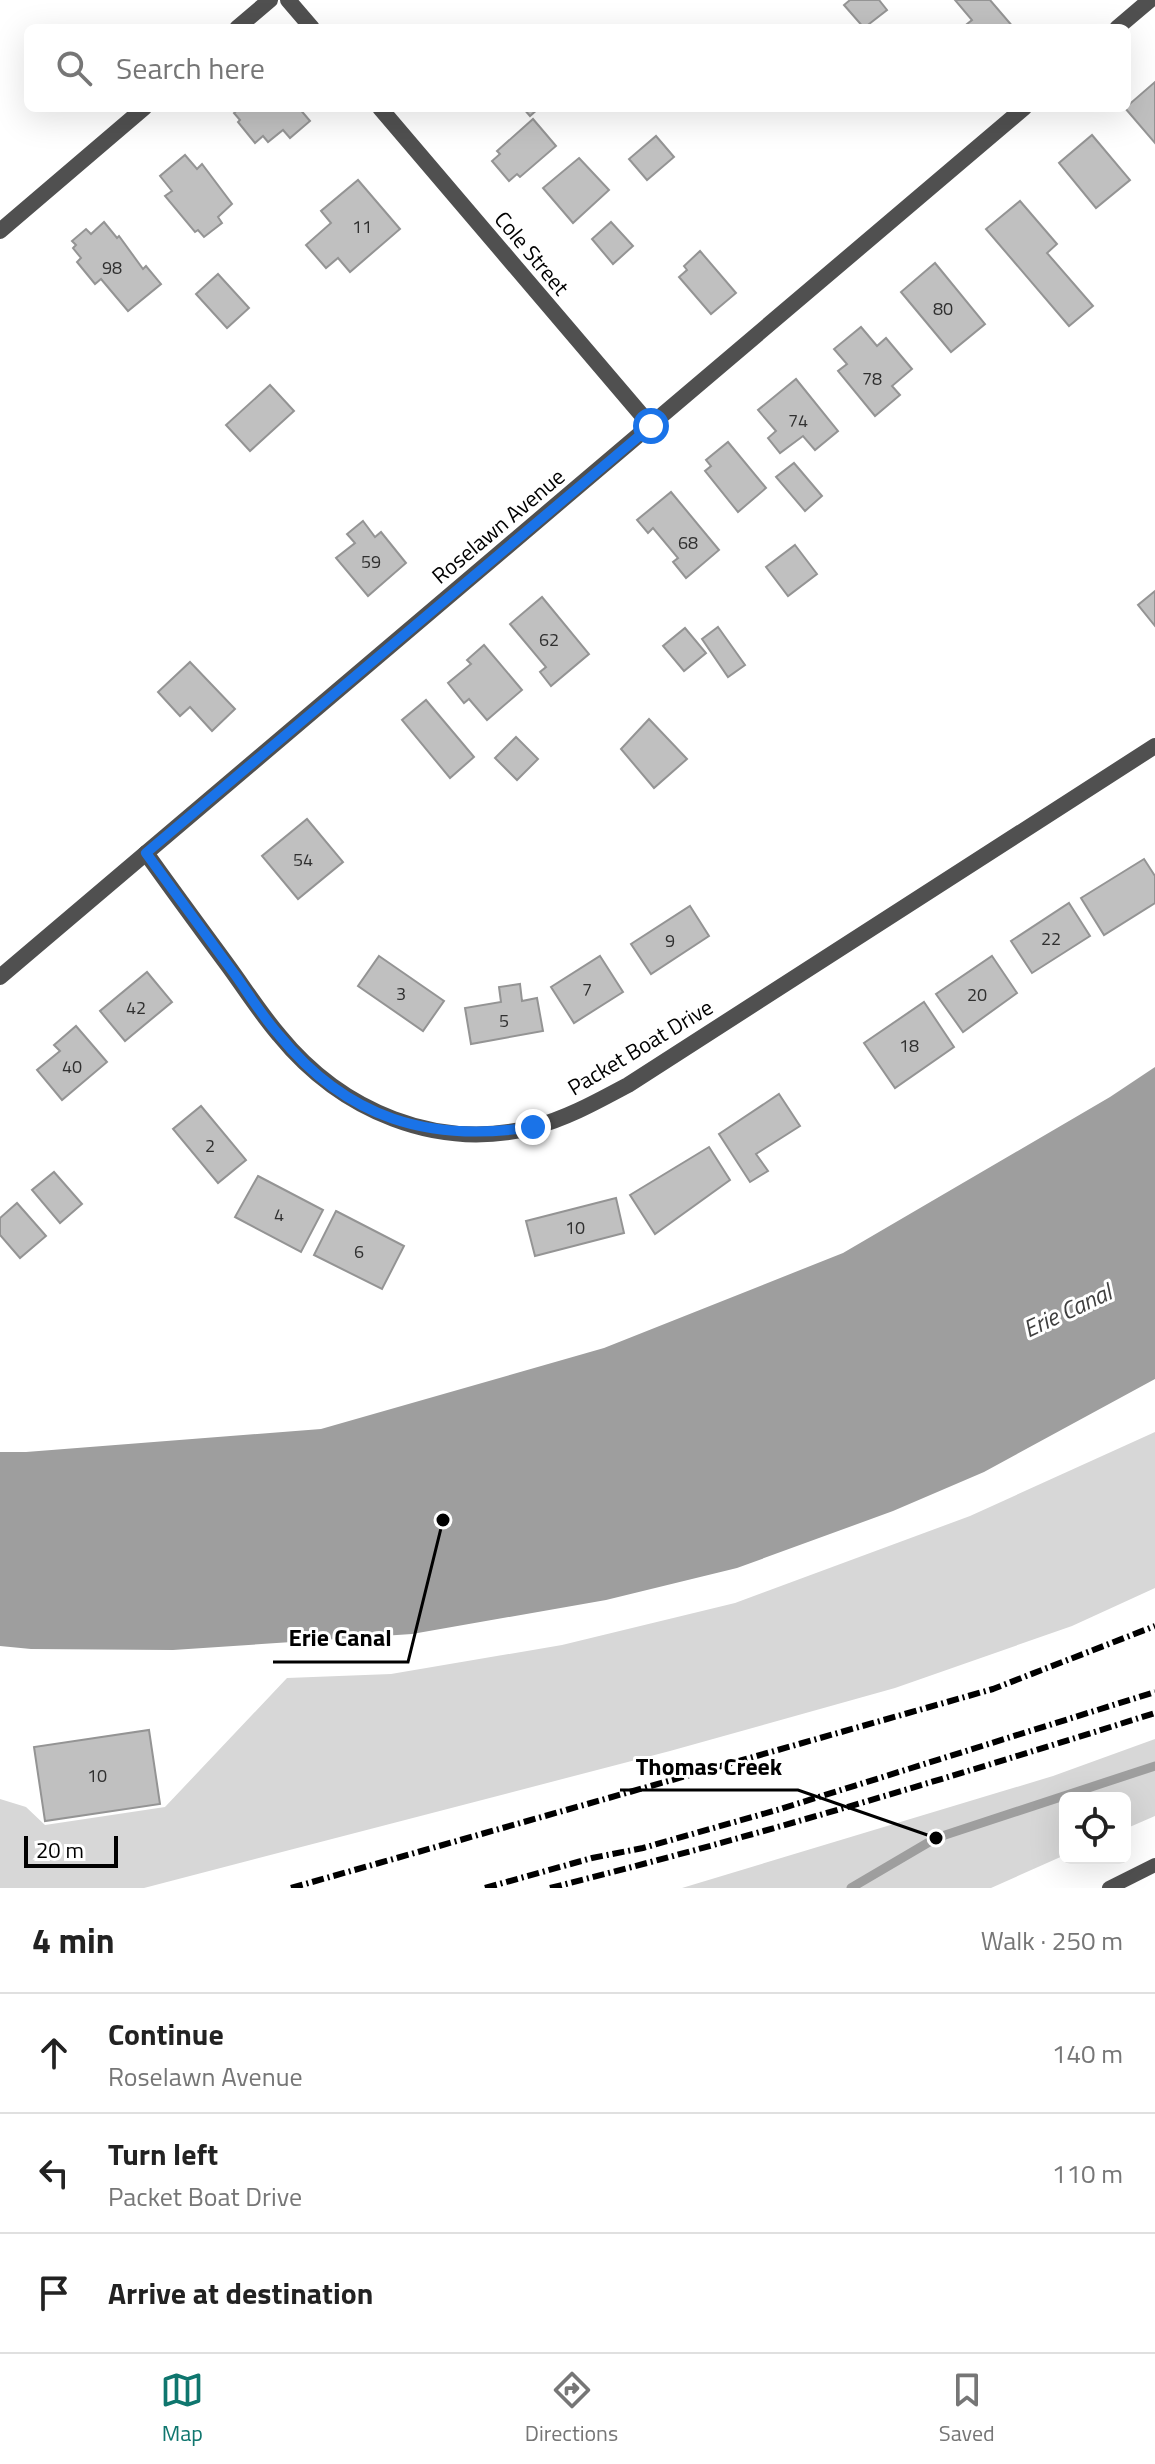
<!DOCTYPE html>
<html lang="en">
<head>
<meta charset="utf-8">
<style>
  :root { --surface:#fff; --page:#f6f6f6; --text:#222; --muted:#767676; --line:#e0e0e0; --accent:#0f766e }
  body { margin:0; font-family:"Titillium Web",sans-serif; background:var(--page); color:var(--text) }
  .controls { position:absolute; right:24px; bottom:24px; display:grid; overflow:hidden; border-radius:12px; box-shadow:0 8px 32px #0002 }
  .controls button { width:72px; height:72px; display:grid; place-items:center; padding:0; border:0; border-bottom:2px solid var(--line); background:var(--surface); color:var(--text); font:40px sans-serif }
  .scale { position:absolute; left:24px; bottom:20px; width:94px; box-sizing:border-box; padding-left:8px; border:4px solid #000; border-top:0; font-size:22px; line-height:28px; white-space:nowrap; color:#000; -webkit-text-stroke:6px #fff; paint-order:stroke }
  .stop { position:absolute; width:24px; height:24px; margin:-18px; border:6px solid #1a73e8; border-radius:50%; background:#fff }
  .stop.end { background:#1a73e8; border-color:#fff; box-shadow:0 2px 8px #0008 }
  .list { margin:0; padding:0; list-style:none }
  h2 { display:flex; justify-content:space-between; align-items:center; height:104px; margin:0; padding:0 32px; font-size:34px }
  h2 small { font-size:26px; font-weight:400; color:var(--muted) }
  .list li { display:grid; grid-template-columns:52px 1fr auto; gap:24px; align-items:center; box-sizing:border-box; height:120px; padding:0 32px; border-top:2px solid var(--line) }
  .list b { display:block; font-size:30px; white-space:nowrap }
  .list p { margin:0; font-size:26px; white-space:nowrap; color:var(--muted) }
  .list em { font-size:26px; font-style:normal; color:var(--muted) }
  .icon { flex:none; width:44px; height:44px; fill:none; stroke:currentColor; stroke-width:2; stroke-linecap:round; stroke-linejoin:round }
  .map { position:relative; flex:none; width:1155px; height:1888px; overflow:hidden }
  .search { position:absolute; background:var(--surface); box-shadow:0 8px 32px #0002; left:24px; right:24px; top:24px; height:88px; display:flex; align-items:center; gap:20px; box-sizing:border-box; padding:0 28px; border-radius:12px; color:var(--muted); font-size:30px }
  .sheet { height:464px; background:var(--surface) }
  nav { display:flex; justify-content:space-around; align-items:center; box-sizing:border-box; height:112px; border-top:2px solid var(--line); background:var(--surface); font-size:22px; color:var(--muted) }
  nav a { display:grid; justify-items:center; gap:4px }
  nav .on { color:var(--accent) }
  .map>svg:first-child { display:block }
  .green { fill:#d7d7d7 }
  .water { fill:#9e9e9e }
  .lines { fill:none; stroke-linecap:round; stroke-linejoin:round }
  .stream { stroke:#9e9e9e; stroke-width:9 }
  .building { fill:#c0c0c0; stroke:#949494; stroke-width:2 }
  .service { stroke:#505050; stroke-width:14 }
  .minor { stroke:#505050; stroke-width:16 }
  .rail { stroke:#000; stroke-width:6; stroke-dasharray:12 4 2 4; stroke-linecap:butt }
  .route { stroke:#1a73e8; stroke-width:10 }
  .labels { text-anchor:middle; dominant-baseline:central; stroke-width:6; stroke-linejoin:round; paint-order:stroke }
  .number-label { font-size:18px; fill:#303030 }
  .street-label { font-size:22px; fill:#000; stroke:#fff }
  .water-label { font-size:24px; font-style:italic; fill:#3f3f3f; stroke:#fff }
  .leader { fill:none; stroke:#000; stroke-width:3 }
  .callout-dot { fill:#000; stroke:#fff; stroke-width:3 }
  .callout-label { font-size:24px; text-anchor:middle; font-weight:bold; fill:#000; stroke:#fff; stroke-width:6; stroke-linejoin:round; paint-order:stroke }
</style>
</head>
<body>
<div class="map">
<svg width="1155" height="1888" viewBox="0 0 1155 1888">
  <rect width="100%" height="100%" fill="#fff"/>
  <g class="green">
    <path d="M1155,1432V1588L1072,1626L895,1688L670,1751L144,1888H0V1799L26,1807L45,1825L165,1807L287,1678L391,1674L562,1645L735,1603L970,1516Z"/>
    <path d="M1155,1739V1816L1125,1829V1798H1065V1855L991,1888H682L1053,1776Z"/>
  </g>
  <path class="water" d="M1155,1067V1379L984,1472L893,1511L737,1568L606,1600L412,1634L173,1650L31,1649L0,1646V1452H26L321,1429L604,1348L843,1253L1110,1097Z"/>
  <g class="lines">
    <path class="stream" d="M851,1888L936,1838L1155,1766"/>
  </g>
  <g class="building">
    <path d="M850,0H879L887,10L864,28L844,5Z"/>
    <path d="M955,0H990L1014,28H962L972,20Z"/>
    <path d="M1155,82V143L1125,108Z"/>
    <path d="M240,108H299L310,121L290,138L283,130L268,142L263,136L255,143L238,122L240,120L234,113Z"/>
    <path d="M523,108H539L530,116Z"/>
    <path d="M533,119L556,146L520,177L517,174L509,181L492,161L500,154L497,151Z"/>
    <path d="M1092,135L1130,180L1096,208L1059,163Z"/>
    <path d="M656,136L674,157L647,180L629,159Z"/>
    <path d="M185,155L197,169L202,164L232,204L218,217L222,223L204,237L198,230L195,232L165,196L172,191L160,176Z"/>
    <path d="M579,158L609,190L573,223L543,188Z"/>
    <path d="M358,180L400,229L350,272L338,258L326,268L306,245L331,223L321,211Z"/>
    <path d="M1020,201L1057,244L1047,253L1093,306L1069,326L986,229Z"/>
    <path d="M104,222L117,238L119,236L143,269L146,266L161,284L128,311L101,279L95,284L77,262L81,258L73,248L76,245L72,241L86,229L91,234Z"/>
    <path d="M611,222L633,246L613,264L592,239Z"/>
    <path d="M700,251L736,293L711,314L679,277L687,270L684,266Z"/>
    <path d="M935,263L985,324L951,352L901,292Z"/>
    <path d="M218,274L249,308L227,328L196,294Z"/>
    <path d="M861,327L877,346L886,338L912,369L892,386L900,395L875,416L838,371L847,364L834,349Z"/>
    <path d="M796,379L838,431L815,450L803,436L780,453L768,438L776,431L758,410Z"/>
    <path d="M270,385L294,411L250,451L226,425Z"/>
    <path d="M728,442L766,488L738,512L705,471L711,466L706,460Z"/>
    <path d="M794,463L822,496L805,511L776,477Z"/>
    <path d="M671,492L719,550L686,578L673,562L678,558L653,528L648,533L637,520Z"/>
    <path d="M363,521L375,537L381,532L406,563L368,596L336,558L355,543L347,534Z"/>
    <path d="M795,545L817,574L788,596L766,567Z"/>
    <path d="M1155,591V626L1138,605Z"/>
    <path d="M542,597L589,654L551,686L540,672L546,667L510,624Z"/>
    <path d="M718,627L745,665L728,677L702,639Z"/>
    <path d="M685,628L706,653L684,671L663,646Z"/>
    <path d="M484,645L522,690L487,720L469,699L464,703L448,683L471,664L467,660Z"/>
    <path d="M190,662L235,709L212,731L190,707L180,716L158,692Z"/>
    <path d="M426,700L474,757L450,778L402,720Z"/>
    <path d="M649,719L687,759L654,788L621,749Z"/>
    <path d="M516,737L538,759L517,780L495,758Z"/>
    <path d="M307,819L343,862L298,899L262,856Z"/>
    <path d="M1144,859L1155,876V903L1104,935L1081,898Z"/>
    <path d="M1069,903L1090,936L1032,973L1011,941Z"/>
    <path d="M690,906L709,936L651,974L631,944Z"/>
    <path d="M379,956L444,1001L423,1031L358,986Z"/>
    <path d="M600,956L623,992L574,1023L551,987Z"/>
    <path d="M992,956L1017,993L963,1032L936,994Z"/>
    <path d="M147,972L172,1002L125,1041L100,1011Z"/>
    <path d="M520,984L522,1001L537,998L543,1031L471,1044L465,1008L501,1002L499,987Z"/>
    <path d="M924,1002L954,1047L895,1088L864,1043Z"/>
    <path d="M76,1026L107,1062L62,1100L37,1070L60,1051L54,1045Z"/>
    <path d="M779,1094L800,1126L756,1154L768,1171L750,1182L719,1134Z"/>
    <path d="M201,1106L246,1160L218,1183L173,1129Z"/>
    <path d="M709,1147L730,1180L655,1234L630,1195Z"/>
    <path d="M54,1172L82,1204L60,1223L32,1190Z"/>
    <path d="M258,1176L323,1210L301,1252L235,1217Z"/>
    <path d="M616,1198L624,1233L535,1256L526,1221Z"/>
    <path d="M17,1203L46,1236L20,1258L0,1235V1218Z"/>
    <path d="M336,1211L404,1246L382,1289L314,1255Z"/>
    <path d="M149,1730L160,1804L45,1821L34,1747Z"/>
  </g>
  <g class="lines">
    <path class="service" d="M1109,1888L1155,1865"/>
    <g class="minor">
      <path d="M288,0L312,28"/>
      <path d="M237,28L270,0"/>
      <path d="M1117,28L1150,0"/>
      <path d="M380,108L651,426"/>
      <path d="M0,231L144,108"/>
      <path d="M146,853C173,891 201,929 229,967C245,989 261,1014 279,1035C341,1111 437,1152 534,1127C568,1118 598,1101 628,1085L1155,746"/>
      <path d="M0,977L1024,108"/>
    </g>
    <g class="rail">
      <path d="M291,1888L993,1689L1155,1626"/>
      <path d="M485,1888L592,1858L643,1848L777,1810L1155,1692"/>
      <path d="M550,1888C754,1837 955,1776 1155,1713"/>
    </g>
  </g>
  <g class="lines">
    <path class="route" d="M533,1127C429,1143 347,1119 279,1035C263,1017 250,996 236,976C206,935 176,894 146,853L651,426"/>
  </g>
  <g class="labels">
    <g class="number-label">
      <text x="362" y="226">11</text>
      <text x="112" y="267">98</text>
      <text x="943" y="308">80</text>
      <text x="872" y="378">78</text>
      <text x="798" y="420">74</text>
      <text x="688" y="542">68</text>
      <text x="371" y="561">59</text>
      <text x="549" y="639">62</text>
      <text x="303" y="859">54</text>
      <text x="1051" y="938">22</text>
      <text x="670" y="940">9</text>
      <text x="587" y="989">7</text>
      <text x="401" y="993">3</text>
      <text x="977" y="994">20</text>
      <text x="136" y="1007">42</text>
      <text x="504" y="1020">5</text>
      <text x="909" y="1045">18</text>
      <text x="72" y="1066">40</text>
      <text x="210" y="1145">2</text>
      <text x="279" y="1214">4</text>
      <text x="575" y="1227">10</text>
      <text x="359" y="1251">6</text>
      <text x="97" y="1775">10</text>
    </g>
    <g class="street-label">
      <text transform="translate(532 253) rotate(50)">Cole Street</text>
      <text transform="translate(498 526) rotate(-40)">Roselawn Avenue</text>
      <text transform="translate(640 1047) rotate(-31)">Packet Boat Drive</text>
    </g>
    <g class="water-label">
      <text transform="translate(1067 1310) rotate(-25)">Erie Canal</text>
    </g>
  </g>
  <path class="leader" d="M443 1520L408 1662H273M936 1838L798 1790H620"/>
  <g class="callout-dot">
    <circle cx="443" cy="1520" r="8"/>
    <circle cx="936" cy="1838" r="8"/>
  </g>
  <g class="callout-label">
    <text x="340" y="1646">Erie Canal</text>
    <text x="709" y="1775">Thomas Creek</text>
  </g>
</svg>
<div class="controls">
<button><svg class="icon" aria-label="locate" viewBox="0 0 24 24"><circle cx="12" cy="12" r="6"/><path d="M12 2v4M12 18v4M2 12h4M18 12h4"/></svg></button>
</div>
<div class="scale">20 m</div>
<div class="stop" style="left:651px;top:426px"></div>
<div class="stop end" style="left:533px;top:1127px"></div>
<div class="search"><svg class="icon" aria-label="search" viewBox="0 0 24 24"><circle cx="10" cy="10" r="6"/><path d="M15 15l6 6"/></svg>Search here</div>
</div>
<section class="sheet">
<h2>4 min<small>Walk · 250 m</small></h2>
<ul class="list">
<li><svg class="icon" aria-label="ahead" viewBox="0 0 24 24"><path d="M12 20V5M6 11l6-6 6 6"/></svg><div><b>Continue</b><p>Roselawn Avenue</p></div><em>140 m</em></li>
<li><svg class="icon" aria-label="left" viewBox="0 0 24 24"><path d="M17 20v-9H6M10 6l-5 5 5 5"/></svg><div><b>Turn left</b><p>Packet Boat Drive</p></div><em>110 m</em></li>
<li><svg class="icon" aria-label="arrive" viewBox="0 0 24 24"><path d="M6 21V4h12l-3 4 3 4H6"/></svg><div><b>Arrive at destination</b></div></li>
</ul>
</section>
<nav>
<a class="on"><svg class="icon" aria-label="map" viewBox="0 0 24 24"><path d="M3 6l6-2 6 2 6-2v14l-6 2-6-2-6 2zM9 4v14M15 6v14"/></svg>Map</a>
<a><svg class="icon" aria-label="directions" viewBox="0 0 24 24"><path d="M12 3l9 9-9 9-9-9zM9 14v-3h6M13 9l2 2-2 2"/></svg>Directions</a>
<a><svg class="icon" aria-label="saved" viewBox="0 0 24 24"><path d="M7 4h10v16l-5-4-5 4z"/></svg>Saved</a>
</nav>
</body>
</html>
